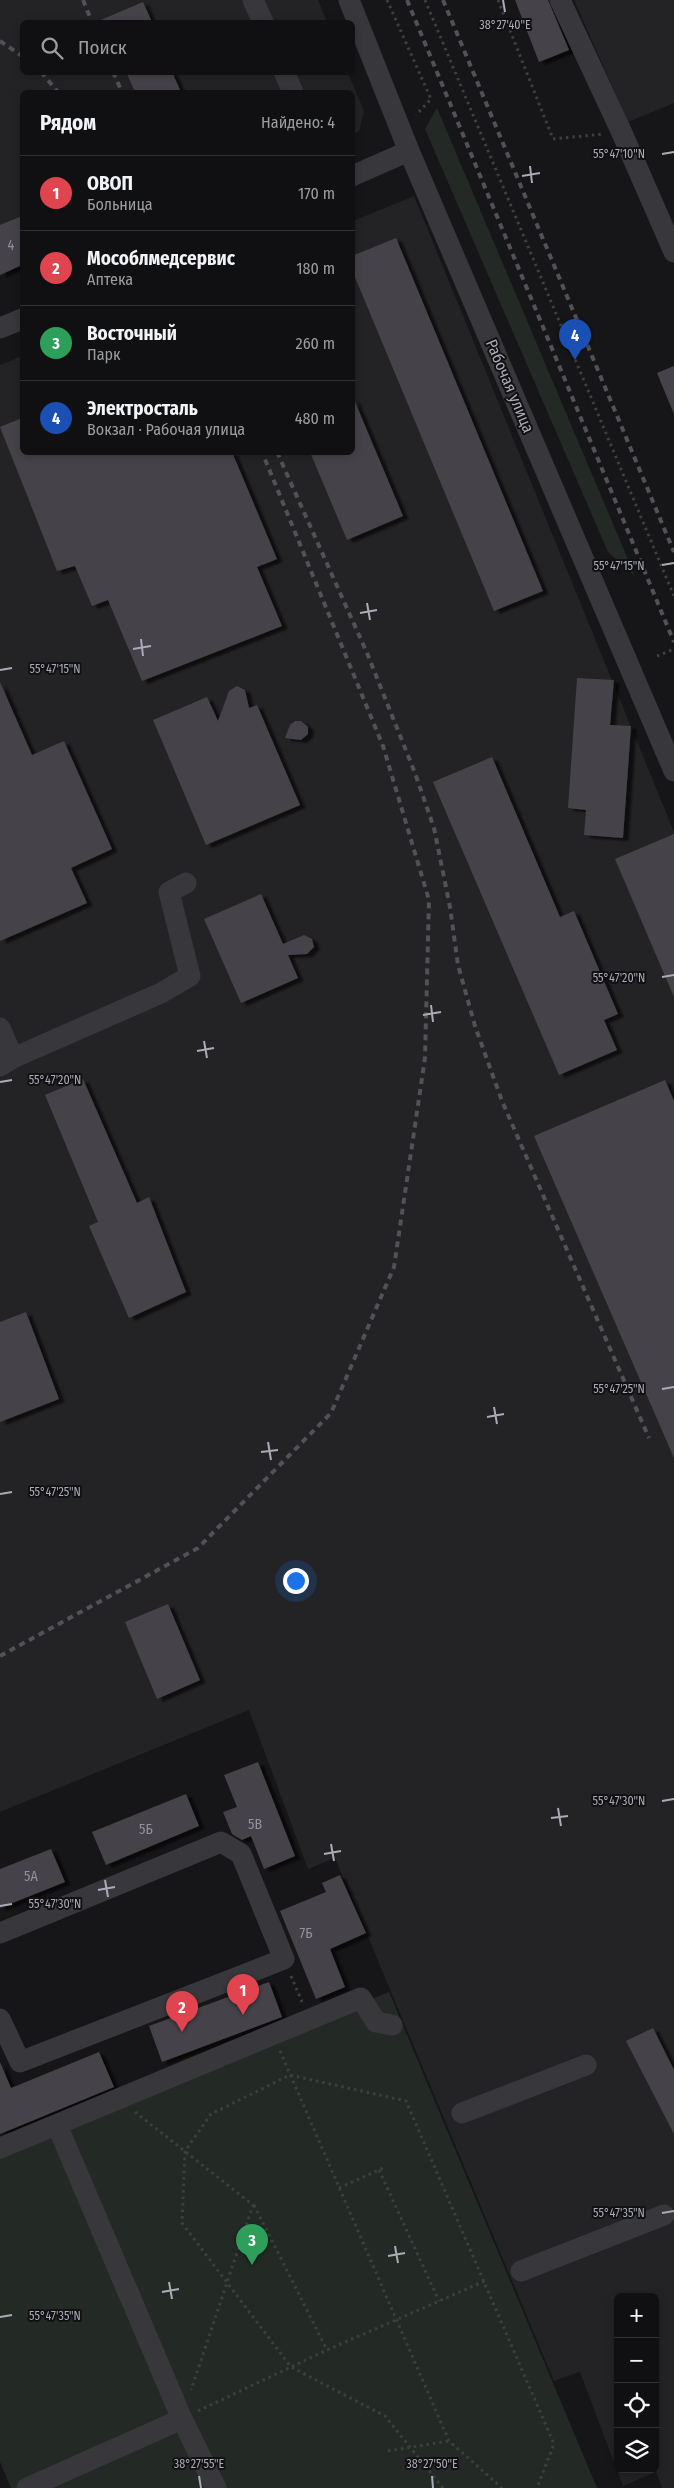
<!DOCTYPE html>
<html lang="ru">
<head>
<meta charset="utf-8">
<style>
  :root { --surface:#101012; --page:#1e1e20; --text:#f1f3f6; --muted:#9c9d9f; --line:#303032; --accent:#db2777 }
  body { margin:0; font-family:"Fira Sans Condensed",sans-serif; background:var(--page); color:var(--text) }
  .controls { position:absolute; right:15px; bottom:15px; display:grid; overflow:hidden; border-radius:8px; box-shadow:0 2px 8px #0003 }
  .controls button { width:45px; height:45px; display:grid; place-items:center; padding:0; border:0; border-bottom:1px solid var(--line); background:var(--surface); color:var(--text); font:25px sans-serif }
  .you { position:absolute; left:295px; top:1580px; width:18px; height:18px; margin:-12px; border:4px solid #fff; border-radius:50%; background:#1a73e8; box-shadow:0 0 0 8px #1a73e833 }
  .badge { display:grid; place-items:center; width:32px; height:32px; border-radius:50%; background:var(--accent); color:#fff; font-size:16px; font-weight:700 }
  .pin { position:absolute; translate:-50% -41px; filter:drop-shadow(0 1px 2px #0008) }
  .pin::after { content:''; position:absolute; top:26px; width:18px; height:15px; background:inherit; clip-path:polygon(0 0,100% 0,50% 100%) }
  .list { margin:0; padding:0; list-style:none }
  h2 { display:flex; justify-content:space-between; align-items:center; height:65px; margin:0; padding:0 20px; font-size:21px }
  h2 small { font-size:16px; font-weight:400; color:var(--muted) }
  .list li { display:grid; grid-template-columns:32px 1fr auto; gap:15px; align-items:center; box-sizing:border-box; height:75px; padding:0 20px; border-top:1px solid var(--line) }
  .list b { display:block; font-size:19px; white-space:nowrap }
  .list p { margin:0; font-size:16px; white-space:nowrap; color:var(--muted) }
  .list em { font-size:16px; font-style:normal; color:var(--muted) }
  .icon { flex:none; width:28px; height:28px; fill:none; stroke:currentColor; stroke-width:2; stroke-linecap:round; stroke-linejoin:round }
  .map { position:relative; flex:none; width:674px; height:2488px; overflow:hidden }
  .search { position:absolute; background:var(--surface); box-shadow:0 2px 8px #0003; left:20px; top:20px; width:335px; height:55px; display:flex; align-items:center; gap:12px; box-sizing:border-box; padding:0 18px; border-radius:8px; color:var(--muted); font-size:19px }
  .panel { position:absolute; background:var(--surface); box-shadow:0 2px 8px #0003; left:20px; top:90px; width:335px; height:365px; border-radius:8px }
  .map>svg:first-child { display:block }
  .built { fill:#232225; fill-rule:evenodd }
  .green { fill:#232a25 }
  .building { fill:#444348; filter:url(#shadow) }
  .lines { fill:none; stroke-linecap:round; stroke-linejoin:round }
  .path { stroke:#3e3e43; stroke-width:3; stroke-dasharray:2.5 4; stroke-linecap:butt }
  .minor { stroke:#38383c; stroke-width:21 }
  .rail { stroke:#515157; stroke-width:4; stroke-dasharray:6 5; stroke-linecap:butt }
  .ticks { fill:none; stroke:#aaabb6; stroke-width:2 }
  .labels { text-anchor:middle; dominant-baseline:central; stroke-width:4; stroke-linejoin:round; paint-order:stroke }
  .number-label { font-size:14px; fill:#90919a }
  .street-label { font-size:16px; fill:#aaabb6; stroke:#111113 }
  .ticks-label { font-size:12px; text-anchor:middle; fill:#aaabb6; stroke:#111113; stroke-width:4; stroke-linejoin:round; paint-order:stroke }
</style>
</head>
<body>
<div class="map">
<svg width="674" height="2488" viewBox="0 0 674 2488">
  <defs>
    <filter id="shadow"><feDropShadow dx="5.5" dy="3" stdDeviation="1" flood-color="#0009"/></filter>
  </defs>
  <rect width="100%" height="100%" fill="#161618"/>
  <g class="built">
    <path d="M0,0H318L327,22H22V72L348,73L364,111L359,131L353,134L352,92H22V265L0,275Z"/>
    <path d="M574,0H674V103L628,122Z"/>
    <path d="M414,196L674,832V2488H662L656,2472L623,2486L580,2372L582,2371L554,2381L335,1858L308,1869L249,1710L0,1812V365L22,356V452H352L353,221ZM618,2297H655V2469H618Z"/>
  </g>
  <g class="green">
    <path d="M437,108L635,576L608,552L425,129Z"/>
    <path d="M389,1992L597,2488H11L0,2462V2150Z"/>
  </g>
  <g class="building">
    <path d="M515,0H548L569,50L539,62Z"/>
    <path d="M143,2L152,22H96Z"/>
    <path d="M126,72H172L181,92H135Z"/>
    <path d="M22,216V265L0,275V225Z"/>
    <path d="M396,238L543,591L494,611L352,270V256Z"/>
    <path d="M674,366V414L657,373Z"/>
    <path d="M353,397L403,516L347,540L310,452H352Z"/>
    <path d="M22,418V452H232L277,559L257,567L282,626L142,681L108,600L92,606L75,566L57,571L0,427Z"/>
    <path d="M577,678L614,680L610,725L631,726L623,838L584,835L586,810L568,808Z"/>
    <path d="M0,682L32,755L64,741L112,849L71,868L87,903L0,941Z"/>
    <path d="M237,686L245,690L249,708L257,705L300,805L206,845L153,720L207,697L218,721L229,691Z"/>
    <path d="M295,721H301L308,727V734L301,740L285,738L290,725Z"/>
    <path d="M492,757L560,917L574,911L618,1014L604,1020L617,1050L559,1075L433,782Z"/>
    <path d="M674,834V997L615,859Z"/>
    <path d="M261,894L283,944L304,935L312,939L314,947L307,954L288,955L298,978L241,1003L204,919Z"/>
    <path d="M83,1079L137,1203L149,1197L186,1292L129,1318L89,1226L98,1222L45,1095Z"/>
    <path d="M665,1080L674,1101V1458L534,1136Z"/>
    <path d="M26,1312L59,1399L0,1422V1322Z"/>
    <path d="M168,1604L200,1680L157,1699L125,1622Z"/>
    <path d="M258,1762L295,1856L264,1869L251,1836L242,1840L232,1834L223,1812L237,1807L224,1775Z"/>
    <path d="M186,1794L199,1826L106,1865L92,1832Z"/>
    <path d="M51,1849L65,1882L0,1908V1869Z"/>
    <path d="M340,1875L366,1933L330,1949L345,1987L316,1999L280,1911L326,1892L322,1883Z"/>
    <path d="M269,1982L282,2017L162,2062L149,2026Z"/>
    <path d="M653,2028L674,2070V2134L626,2041Z"/>
    <path d="M99,2052L114,2087L0,2134V2062L11,2088Z"/>
  </g>
  <g class="lines">
    <g class="path">
      <path d="M387,0L431,99L416,115"/>
      <path d="M425,0L674,596"/>
      <path d="M498,0L553,139L603,134"/>
      <path d="M657,656L674,649"/>
      <path d="M291,1976L302,2002"/>
      <path d="M280,2051L449,2441L502,2488"/>
      <path d="M135,2112L253,2205L191,2390"/>
      <path d="M379,2170L439,2301"/>
      <path d="M339,2188L383,2168"/>
      <path d="M254,2205L327,2350"/>
      <path d="M198,2411L327,2350L485,2281"/>
      <path d="M388,2451L449,2441"/>
      <path d="M443,2488L385,2416L291,2367L182,2223L185,2151L211,2114L290,2075L406,2101L554,2444L537,2488"/>
    </g>
    <g class="minor">
      <path d="M253,0L263,22"/>
      <path d="M349,0L409,151L674,771"/>
      <path d="M560,0L622,133L674,252"/>
      <path d="M284,72L293,92"/>
      <path d="M352,176L409,151"/>
      <path d="M0,328L22,319"/>
      <path d="M0,1028L13,1058L0,1066"/>
      <path d="M13,1058L161,993L190,976L169,892L186,883"/>
      <path d="M0,1933L221,1842L241,1854L284,1959L20,2062L0,2019"/>
      <path d="M462,2113L586,2065"/>
      <path d="M57,2125L182,2419L216,2488"/>
      <path d="M0,2148L361,1998L376,2022L392,2025"/>
      <path d="M521,2271L664,2215"/>
      <path d="M27,2488L182,2419"/>
    </g>
    <g class="rail">
      <path d="M83,0L92,22"/>
      <path d="M407,0L674,642"/>
      <path d="M443,0L674,552"/>
      <path d="M0,41L22,56"/>
      <path d="M41,72L58,92"/>
      <path d="M113,72L122,92"/>
      <path d="M277,452L367,653L415,773L434,828L450,907L458,965L475,1026L502,1101L649,1438"/>
      <path d="M0,1656L198,1548L331,1413L394,1267L425,1058L429,900L383,746L262,452"/>
    </g>
  </g>
  <path class="ticks" d="M503,0L505,12M662,154L674,152M530,166L532,183M522,176L540,173M662,565L674,563M367,603L370,620M360,613L377,610M141,639L143,656M133,649L151,646M0,670L12,668M662,977L674,975M431,1005L433,1022M423,1015L441,1012M204,1041L207,1058M197,1051L214,1048M0,1082L12,1080M662,1389L674,1387M494,1407L497,1424M487,1417L504,1414M268,1442L271,1460M261,1452L278,1450M0,1494L12,1492M662,1801L674,1799M558,1808L561,1826M551,1818L568,1816M331,1844L334,1861M324,1854L341,1851M105,1880L108,1897M98,1890L115,1887M0,1906L12,1904M662,2213L674,2211M395,2246L398,2263M388,2256L405,2253M169,2282L172,2299M162,2292L179,2289M0,2317L12,2315M199,2476L201,2488M432,2476L433,2488"/>
  <g class="labels">
    <g class="number-label">
      <text x="11" y="245">4</text>
      <text x="255" y="1824">5В</text>
      <text x="146" y="1829">5Б</text>
      <text x="31" y="1876">5А</text>
      <text x="306" y="1933">7Б</text>
    </g>
    <g class="street-label">
      <text transform="translate(510 386) rotate(67)">Рабочая улица</text>
    </g>
  </g>
  <g class="ticks-label">
    <text x="505" y="29">38°27'40"E</text>
    <text x="619" y="158">55°47'10"N</text>
    <text x="619" y="570">55°47'15"N</text>
    <text x="55" y="673">55°47'15"N</text>
    <text x="619" y="982">55°47'20"N</text>
    <text x="55" y="1084">55°47'20"N</text>
    <text x="619" y="1393">55°47'25"N</text>
    <text x="55" y="1496">55°47'25"N</text>
    <text x="619" y="1805">55°47'30"N</text>
    <text x="55" y="1908">55°47'30"N</text>
    <text x="619" y="2217">55°47'35"N</text>
    <text x="55" y="2320">55°47'35"N</text>
    <text x="199" y="2468">38°27'55"E</text>
    <text x="432" y="2468">38°27'50"E</text>
  </g>
</svg>
<div class="controls">
<button>+</button>
<button>−</button>
<button><svg class="icon" aria-label="locate" viewBox="0 0 24 24"><circle cx="12" cy="12" r="6"/><path d="M12 2v4M12 18v4M2 12h4M18 12h4"/></svg></button>
<button><svg class="icon" aria-label="layers" viewBox="0 0 24 24"><path d="M12 4l9 5-9 5-9-5zM3 14l9 5 9-5"/></svg></button>
</div>
<div class="you"></div>
<div class="pin badge" style="left:243px;top:2015px;background:#e0444e">1</div>
<div class="pin badge" style="left:182px;top:2032px;background:#e0444e">2</div>
<div class="pin badge" style="left:252px;top:2265px;background:#2e9e5b">3</div>
<div class="pin badge" style="left:575px;top:360px;background:#1a4fb4">4</div>
<div class="search"><svg class="icon" aria-label="search" viewBox="0 0 24 24"><circle cx="10" cy="10" r="6"/><path d="M15 15l6 6"/></svg>Поиск</div>
<section class="panel">
<h2>Рядом<small>Найдено: 4</small></h2>
<ul class="list">
<li><span class="badge" style="background:#e0444e">1</span><div><b>ОВОП</b><p>Больница</p></div><em>170 m</em></li>
<li><span class="badge" style="background:#e0444e">2</span><div><b>Мособлмедсервис</b><p>Аптека</p></div><em>180 m</em></li>
<li><span class="badge" style="background:#2e9e5b">3</span><div><b>Восточный</b><p>Парк</p></div><em>260 m</em></li>
<li><span class="badge" style="background:#1a4fb4">4</span><div><b>Электросталь</b><p>Вокзал · Рабочая улица</p></div><em>480 m</em></li>
</ul>
</section>
</div>
</body>
</html>
